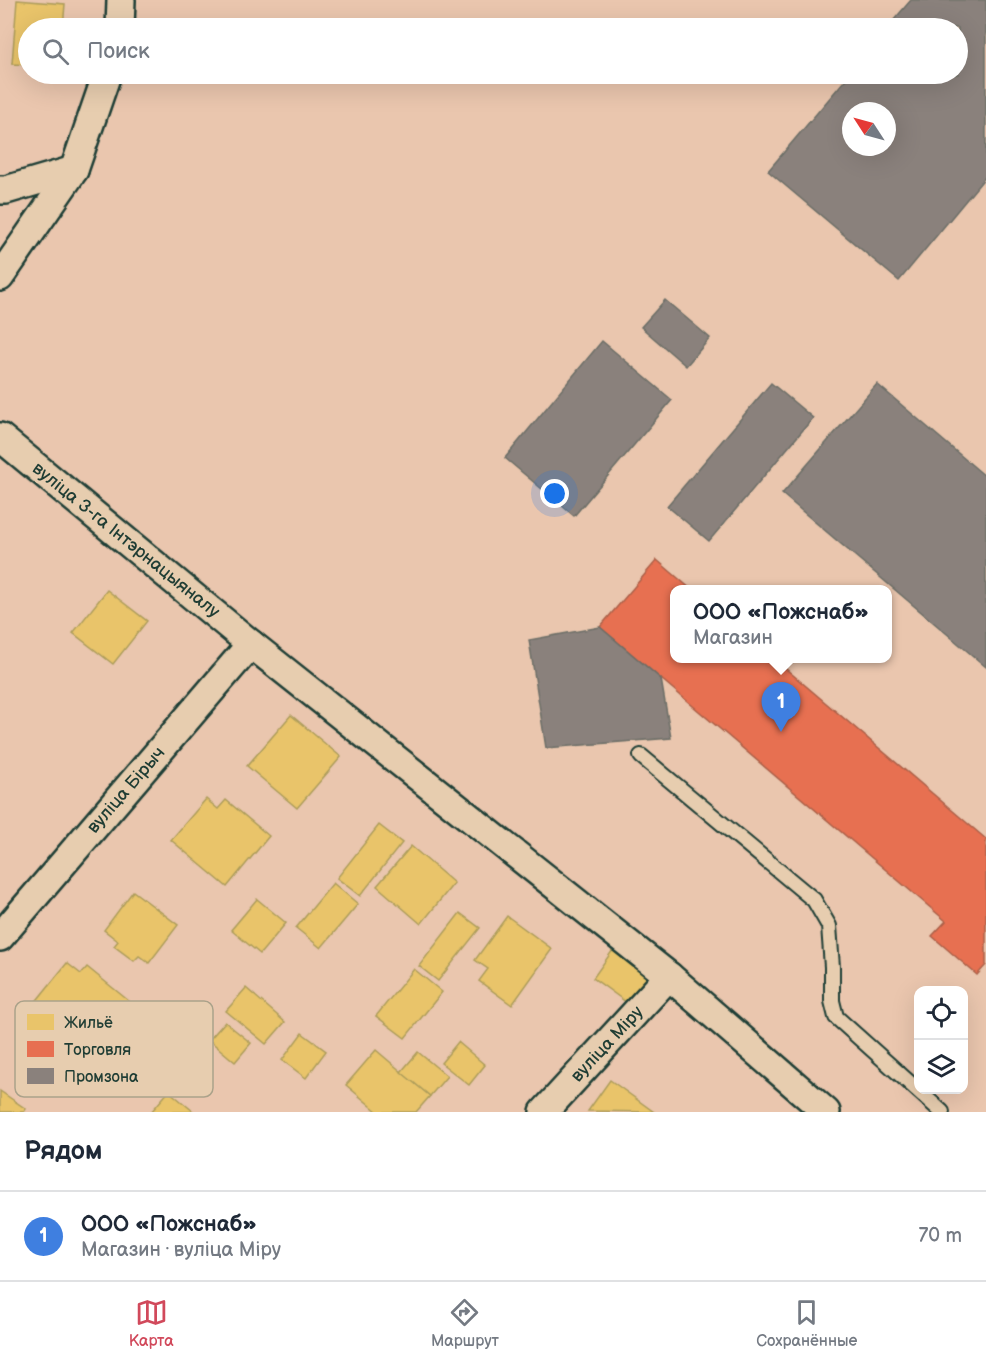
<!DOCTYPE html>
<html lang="ru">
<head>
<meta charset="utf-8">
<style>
  :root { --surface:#fff; --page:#f2f2f3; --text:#1f2937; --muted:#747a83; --line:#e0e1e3; --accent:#d1495b }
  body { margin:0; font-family:"Balsamiq Sans",sans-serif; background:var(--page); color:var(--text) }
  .controls { position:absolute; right:18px; bottom:18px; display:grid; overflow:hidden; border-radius:12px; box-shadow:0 6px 24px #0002 }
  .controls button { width:54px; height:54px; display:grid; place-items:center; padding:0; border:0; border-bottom:2px solid var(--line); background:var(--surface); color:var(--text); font:30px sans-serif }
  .compass { position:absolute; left:842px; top:102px; width:54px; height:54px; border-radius:50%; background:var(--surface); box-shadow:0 6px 24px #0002; rotate:306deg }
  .you { position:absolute; left:555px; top:494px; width:21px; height:21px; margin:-15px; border:4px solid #fff; border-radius:50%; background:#1a73e8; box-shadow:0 0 0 9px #1a73e833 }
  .badge { display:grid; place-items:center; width:39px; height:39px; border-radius:50%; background:var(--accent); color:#fff; font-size:20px; font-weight:700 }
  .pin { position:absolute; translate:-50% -50px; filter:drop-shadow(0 2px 3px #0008) }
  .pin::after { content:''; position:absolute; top:32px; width:21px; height:18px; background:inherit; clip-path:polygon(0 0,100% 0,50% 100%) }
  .popup { position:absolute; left:670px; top:585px; width:222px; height:78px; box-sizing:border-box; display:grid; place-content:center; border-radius:12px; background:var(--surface); filter:drop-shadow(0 2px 4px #0005); font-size:20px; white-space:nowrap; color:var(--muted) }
  .popup b { font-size:22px; color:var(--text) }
  .popup::after { content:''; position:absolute; left:50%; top:100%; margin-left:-12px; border:12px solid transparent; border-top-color:var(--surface) }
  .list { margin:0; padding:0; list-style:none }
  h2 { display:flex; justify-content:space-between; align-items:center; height:78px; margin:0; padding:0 24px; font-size:26px }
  h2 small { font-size:20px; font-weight:400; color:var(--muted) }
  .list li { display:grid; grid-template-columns:39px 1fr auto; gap:18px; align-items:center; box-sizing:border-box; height:90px; padding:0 24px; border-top:2px solid var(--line) }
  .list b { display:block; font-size:22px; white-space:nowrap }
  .list p { margin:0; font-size:20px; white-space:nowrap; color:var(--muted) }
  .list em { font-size:20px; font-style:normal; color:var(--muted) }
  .icon { flex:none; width:33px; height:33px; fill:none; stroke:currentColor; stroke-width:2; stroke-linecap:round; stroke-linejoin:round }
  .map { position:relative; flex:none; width:986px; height:1112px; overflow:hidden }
  .search { position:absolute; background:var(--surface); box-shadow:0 6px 24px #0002; left:18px; right:18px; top:18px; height:66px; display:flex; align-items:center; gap:15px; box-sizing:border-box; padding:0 21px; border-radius:33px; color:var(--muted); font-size:22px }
  .sheet { height:168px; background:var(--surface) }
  nav { display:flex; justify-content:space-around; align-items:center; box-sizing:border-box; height:84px; border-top:2px solid var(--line); background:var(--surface); font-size:16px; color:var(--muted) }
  nav a { display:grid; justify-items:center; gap:3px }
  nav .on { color:var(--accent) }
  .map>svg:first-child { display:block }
  .homes { fill:#e9c46a; stroke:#ac9c5a; stroke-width:1.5 }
  .shops { fill:#e76f51; stroke:#ab6048; stroke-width:1.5 }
  .industry { fill:#8a817c; stroke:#6a6d66; stroke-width:1.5; fill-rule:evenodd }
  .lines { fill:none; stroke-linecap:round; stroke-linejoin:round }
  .service-casing { stroke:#1f3d34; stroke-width:18 }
  .minor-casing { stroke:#1f3d34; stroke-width:32 }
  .service { stroke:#e7cdaf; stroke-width:14 }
  .minor { stroke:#e7cdaf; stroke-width:27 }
  .labels { text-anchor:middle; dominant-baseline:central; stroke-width:6; stroke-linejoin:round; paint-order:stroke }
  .street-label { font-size:18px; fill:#1f3d34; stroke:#e7cdaf }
  .key { fill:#e7cdaf; stroke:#aba28a; stroke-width:1.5 }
  .key-label { font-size:16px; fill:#1f3d34 }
</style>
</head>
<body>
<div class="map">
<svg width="986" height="1112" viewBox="0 0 986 1112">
  <rect width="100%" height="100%" fill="#eac6ae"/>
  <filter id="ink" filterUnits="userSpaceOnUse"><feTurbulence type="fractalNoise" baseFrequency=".0167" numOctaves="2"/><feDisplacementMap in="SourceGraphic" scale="12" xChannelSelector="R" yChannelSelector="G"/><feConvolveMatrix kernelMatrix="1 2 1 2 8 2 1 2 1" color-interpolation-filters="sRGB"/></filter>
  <g filter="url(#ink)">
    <g class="homes">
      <path d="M17,0L65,4L63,28H28V65L12,64Z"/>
      <path d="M107,590L147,621L113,664L73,633Z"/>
      <path d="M291,715L341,757L297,808L247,766Z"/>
      <path d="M206,799L218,809L226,800L269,836L227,887L171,840Z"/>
      <path d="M379,825L402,843L360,896L337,878Z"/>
      <path d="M411,846L454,883L421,924L377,886Z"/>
      <path d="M333,883L358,904L321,948L296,928Z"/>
      <path d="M133,891L178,925L149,963L139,956L134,961L114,946L118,941L104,930Z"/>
      <path d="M257,899L286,923L260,954L231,930Z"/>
      <path d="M460,913L480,928L438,981L419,966Z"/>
      <path d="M507,916L552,949L512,1005L479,981L488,969L475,960Z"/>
      <path d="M615,947L652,974L630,1005L593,978Z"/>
      <path d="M67,963L81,974L87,967L129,1001L98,1039L89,1032L81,1042L34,1004Z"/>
      <path d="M414,969L442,992L405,1038L376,1016Z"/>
      <path d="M246,988L285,1022L266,1044L226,1011Z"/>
      <path d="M225,1022L251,1043L235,1062L209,1040Z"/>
      <path d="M302,1033L326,1051L306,1078L282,1060Z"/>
      <path d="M458,1042L485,1065L469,1085L441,1063Z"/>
      <path d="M376,1050L430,1096L416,1112H378L346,1085Z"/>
      <path d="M418,1052L447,1076L430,1096L401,1072Z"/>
      <path d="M610,1080L654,1112L588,1111Z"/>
      <path d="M0,1091L26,1109L24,1112H0Z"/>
      <path d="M169,1091L194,1112H151Z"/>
    </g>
    <path class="shops" d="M657,560L692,590H674V658H773L986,839V965L977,975L932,936L946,921L600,627Z"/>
    <g class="industry">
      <path d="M911,0H986V176L899,281L768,171L850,74H958V28H887ZM851,111H887V147H851Z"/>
      <path d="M665,300L710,338L686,366L641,327Z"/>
      <path d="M602,341L672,400L574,516L505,458Z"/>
      <path d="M771,383L813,418L709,541L667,506Z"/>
      <path d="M877,384L986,477V667L782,494Z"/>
      <path d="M600,627L661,679L671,738L546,748L529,640Z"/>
    </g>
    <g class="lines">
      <defs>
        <path id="service" d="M641,756L814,900L829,926L832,967V1001L836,1017L942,1112"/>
        <g id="minor">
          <path d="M120,28L121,0"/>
          <path d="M0,190H6L74,170"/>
          <path d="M0,277L74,170L107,74"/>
          <path d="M0,437L251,644L669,976L826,1112"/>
          <path d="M0,937L251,644"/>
          <path d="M544,1112L669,976"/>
        </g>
      </defs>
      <use href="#service" class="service-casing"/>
      <use href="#minor" class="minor-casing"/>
      <use href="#service" class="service"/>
      <use href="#minor" class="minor"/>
    </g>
  </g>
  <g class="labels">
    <g class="street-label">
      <text transform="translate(126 540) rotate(39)">вуліца 3-га Інтэрнацыяналу</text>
      <text transform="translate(126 790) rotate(-49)">вуліца Бірыч</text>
      <text transform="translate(607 1044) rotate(-47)">вуліца Міру</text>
    </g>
  </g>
  <rect x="15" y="1001" width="198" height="96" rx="9" class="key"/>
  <rect x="27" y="1014" width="27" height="16" fill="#e9c46a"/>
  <rect x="27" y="1041" width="27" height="16" fill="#e76f51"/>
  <rect x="27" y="1068" width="27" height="16" fill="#8a817c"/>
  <g class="key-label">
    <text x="64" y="1028">Жильё</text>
    <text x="64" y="1055">Торговля</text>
    <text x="64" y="1082">Промзона</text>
  </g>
</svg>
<div class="controls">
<button><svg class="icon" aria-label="locate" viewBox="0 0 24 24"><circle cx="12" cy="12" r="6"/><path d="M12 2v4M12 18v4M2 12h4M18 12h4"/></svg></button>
<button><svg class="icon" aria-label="layers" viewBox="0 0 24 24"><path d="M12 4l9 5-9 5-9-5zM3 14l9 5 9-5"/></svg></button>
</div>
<svg class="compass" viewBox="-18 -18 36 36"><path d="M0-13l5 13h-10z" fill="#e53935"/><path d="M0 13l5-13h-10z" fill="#747a83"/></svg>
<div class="you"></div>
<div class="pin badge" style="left:781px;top:732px;background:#3f7fe0">1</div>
<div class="popup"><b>ООО «Пожснаб»</b>Магазин</div>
<div class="search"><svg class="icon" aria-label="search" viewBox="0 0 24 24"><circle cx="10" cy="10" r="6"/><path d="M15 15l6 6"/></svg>Поиск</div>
</div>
<section class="sheet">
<h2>Рядом<small></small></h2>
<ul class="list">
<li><span class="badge" style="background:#3f7fe0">1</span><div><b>ООО «Пожснаб»</b><p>Магазин · вуліца Міру</p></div><em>70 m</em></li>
</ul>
</section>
<nav>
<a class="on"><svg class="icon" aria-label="map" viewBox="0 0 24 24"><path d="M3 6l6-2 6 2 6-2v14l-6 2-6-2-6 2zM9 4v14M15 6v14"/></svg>Карта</a>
<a><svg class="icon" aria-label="directions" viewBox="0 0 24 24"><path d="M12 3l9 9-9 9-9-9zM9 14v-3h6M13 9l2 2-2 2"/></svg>Маршрут</a>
<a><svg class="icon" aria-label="saved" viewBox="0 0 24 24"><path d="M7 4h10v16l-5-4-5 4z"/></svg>Сохранённые</a>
</nav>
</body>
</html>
